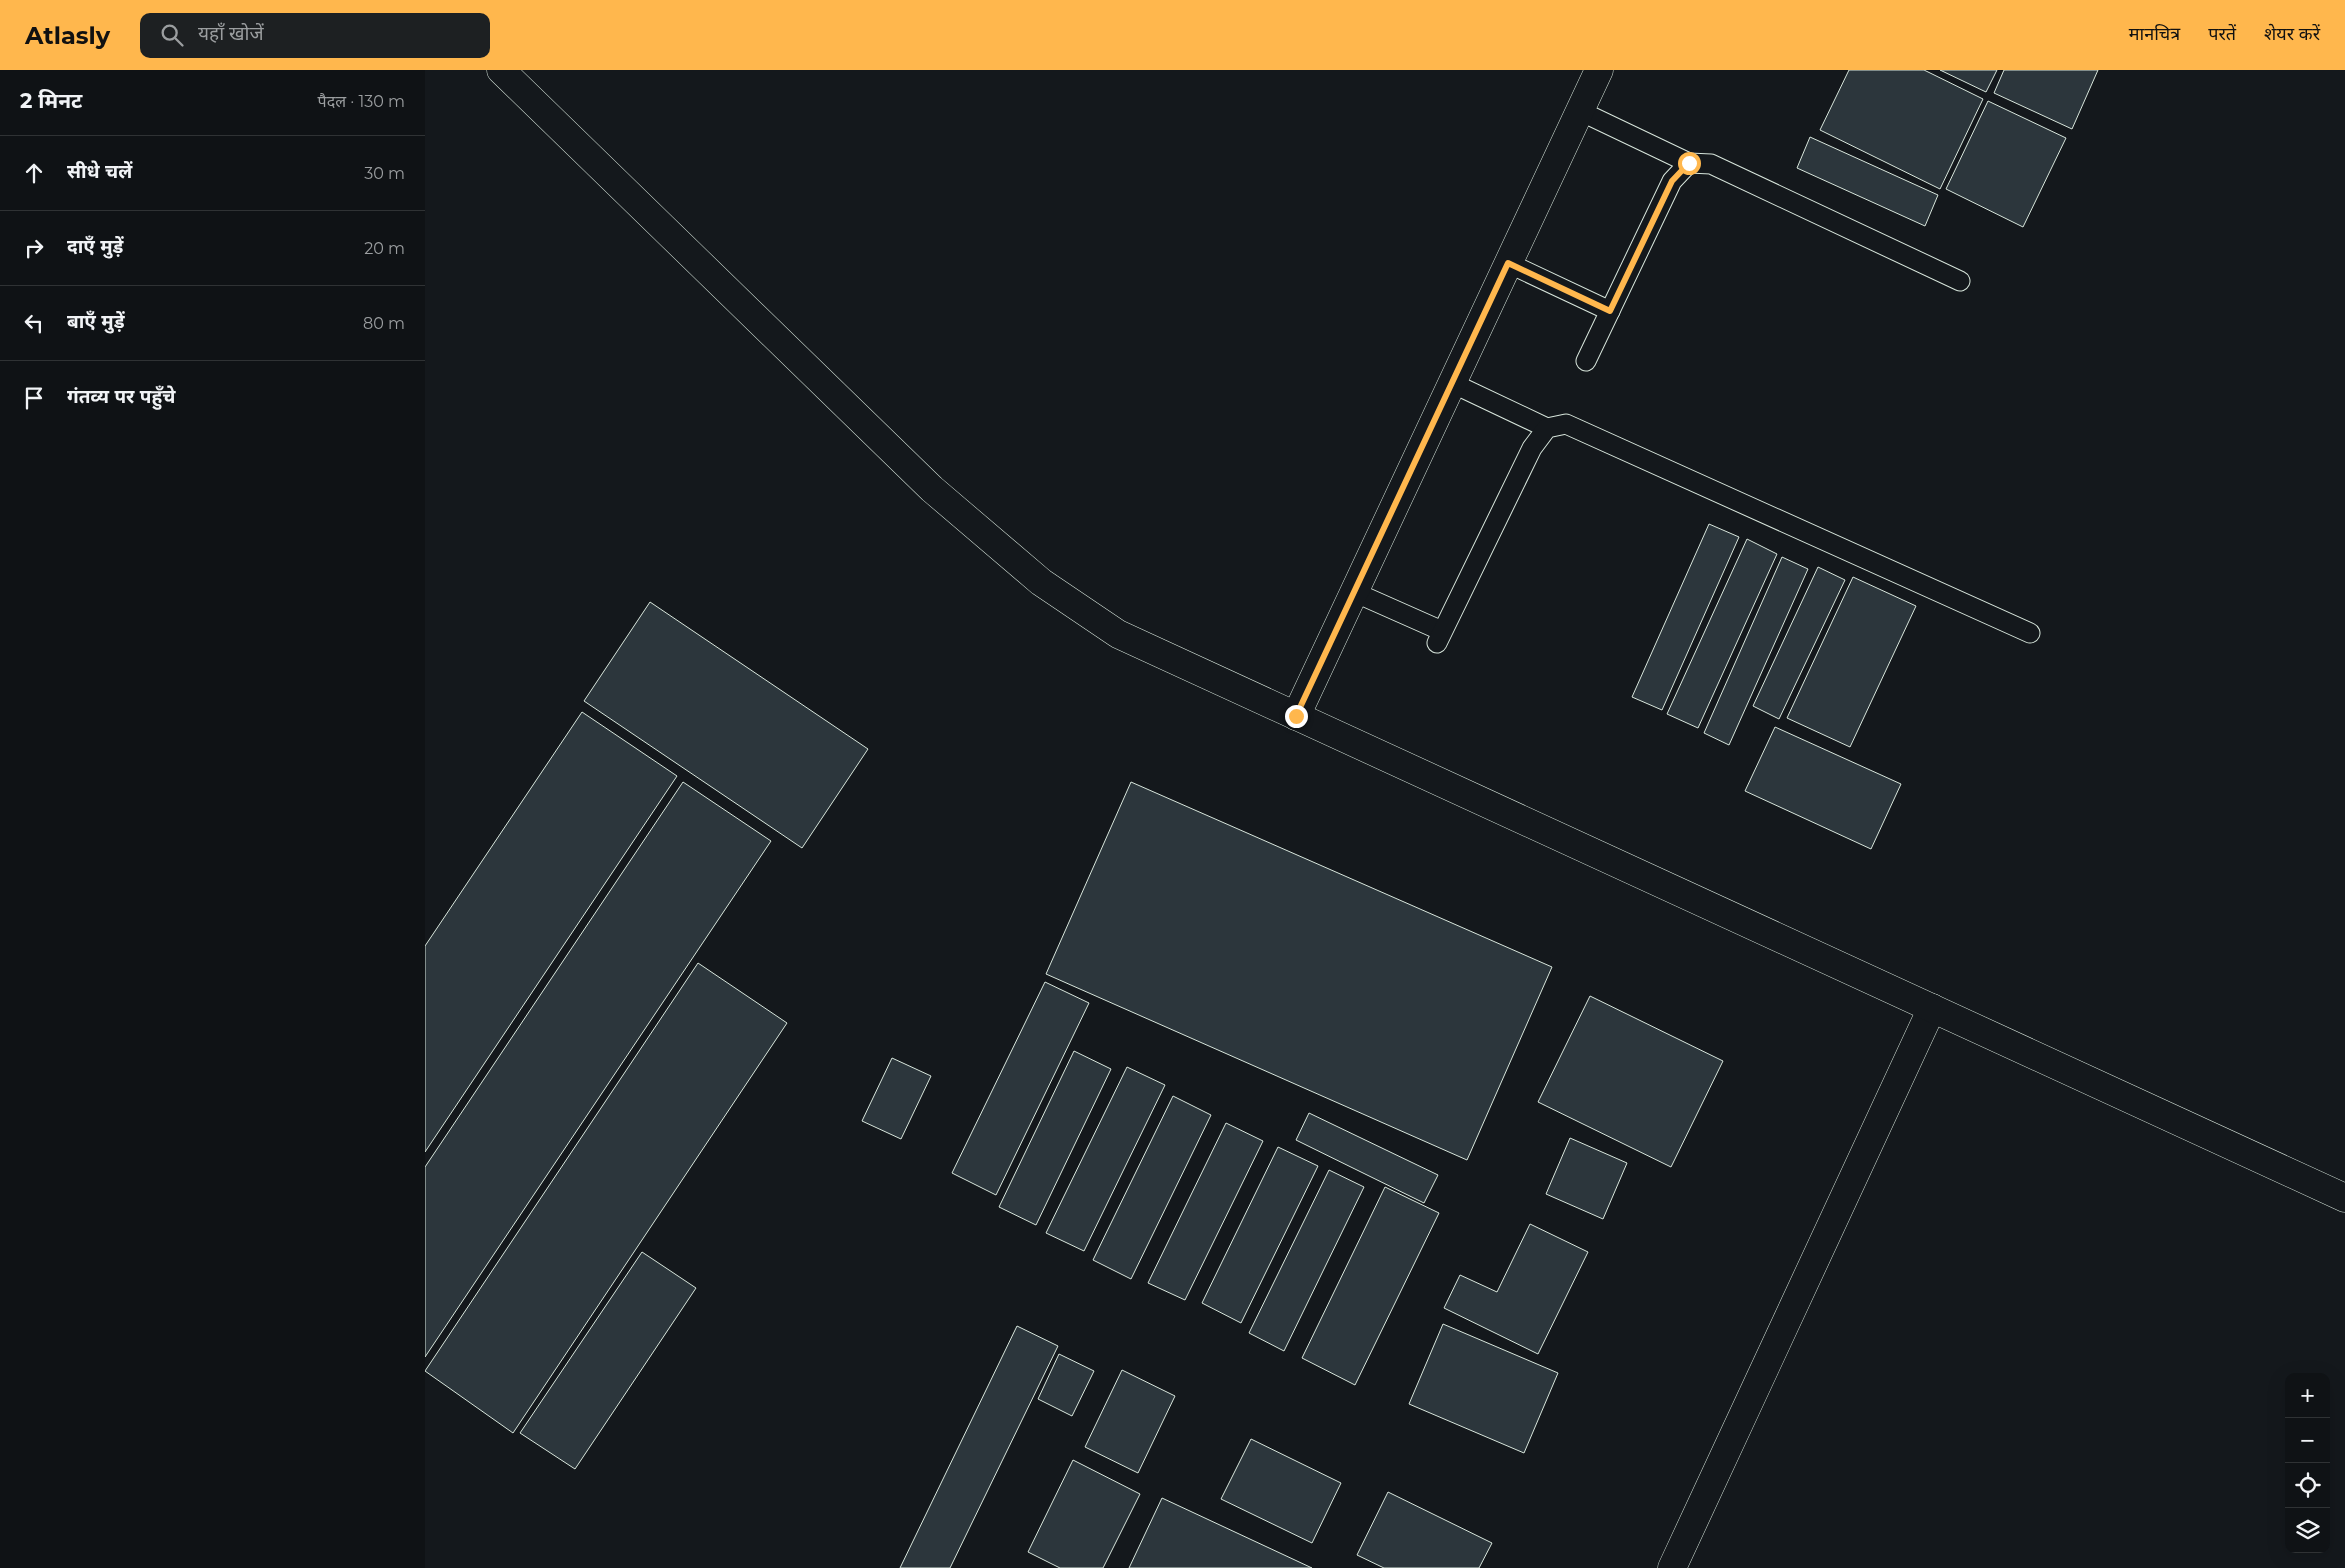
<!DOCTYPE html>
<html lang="hi">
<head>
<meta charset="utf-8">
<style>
  :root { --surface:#0f1215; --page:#1d2022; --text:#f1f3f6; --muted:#9b9ea0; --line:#2f3234; --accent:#ffb74d }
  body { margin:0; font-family:Montserrat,"Noto Sans Devanagari",sans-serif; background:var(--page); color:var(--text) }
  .controls { position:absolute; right:15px; bottom:15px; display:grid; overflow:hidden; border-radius:10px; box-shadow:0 5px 20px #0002 }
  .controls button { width:45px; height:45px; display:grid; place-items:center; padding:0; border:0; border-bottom:1px solid var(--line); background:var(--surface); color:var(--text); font:25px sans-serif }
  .stop { position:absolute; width:15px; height:15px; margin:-11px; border:4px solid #ffb74d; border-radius:50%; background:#fff }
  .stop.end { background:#ffb74d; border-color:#fff; box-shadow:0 1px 5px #0008 }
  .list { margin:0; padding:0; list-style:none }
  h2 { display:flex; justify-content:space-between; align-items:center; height:65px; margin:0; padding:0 20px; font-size:21px }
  h2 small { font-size:16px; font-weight:400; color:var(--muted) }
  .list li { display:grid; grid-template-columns:32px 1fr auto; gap:15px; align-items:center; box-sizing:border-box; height:75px; padding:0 20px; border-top:1px solid var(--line) }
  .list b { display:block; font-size:19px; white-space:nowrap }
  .list em { font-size:16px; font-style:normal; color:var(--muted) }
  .icon { flex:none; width:28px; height:28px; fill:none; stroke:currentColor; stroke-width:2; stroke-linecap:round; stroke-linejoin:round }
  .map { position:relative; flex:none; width:1920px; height:1498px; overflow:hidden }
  header { display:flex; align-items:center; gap:30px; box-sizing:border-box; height:70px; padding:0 25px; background:var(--accent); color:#111 }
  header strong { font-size:24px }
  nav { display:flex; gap:28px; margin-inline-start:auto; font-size:18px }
  .search { width:350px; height:45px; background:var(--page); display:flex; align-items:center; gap:12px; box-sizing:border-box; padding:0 18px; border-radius:10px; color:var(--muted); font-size:19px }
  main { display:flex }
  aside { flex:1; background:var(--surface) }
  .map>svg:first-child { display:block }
  .building { fill:#2c363c; stroke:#d8e6dc }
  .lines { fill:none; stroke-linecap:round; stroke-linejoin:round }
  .lane-casing { stroke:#d8e6dc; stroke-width:21 }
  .street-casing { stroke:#d8e6dc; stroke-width:29 }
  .secondary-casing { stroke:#d8e6dc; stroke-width:29 }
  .lane { stroke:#14181c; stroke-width:19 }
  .street { stroke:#14181c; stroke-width:28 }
  .secondary { stroke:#14181c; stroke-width:28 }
  .route { stroke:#ffb74d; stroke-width:6 }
</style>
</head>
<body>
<header>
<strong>Atlasly</strong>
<div class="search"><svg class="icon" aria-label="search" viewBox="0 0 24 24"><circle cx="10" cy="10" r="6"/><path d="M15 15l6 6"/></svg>यहाँ खोजें</div>
<nav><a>मानचित्र</a><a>परतें</a><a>शेयर करें</a></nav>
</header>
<main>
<aside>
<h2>2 मिनट<small>पैदल · 130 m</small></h2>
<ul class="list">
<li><svg class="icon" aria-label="ahead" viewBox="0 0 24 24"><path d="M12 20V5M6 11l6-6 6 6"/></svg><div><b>सीधे चलें</b></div><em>30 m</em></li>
<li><svg class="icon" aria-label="right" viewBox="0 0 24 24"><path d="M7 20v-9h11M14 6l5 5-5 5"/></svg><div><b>दाएँ मुड़ें</b></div><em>20 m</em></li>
<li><svg class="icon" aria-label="left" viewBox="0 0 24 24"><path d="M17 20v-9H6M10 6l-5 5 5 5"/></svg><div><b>बाएँ मुड़ें</b></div><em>80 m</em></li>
<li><svg class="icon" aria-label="arrive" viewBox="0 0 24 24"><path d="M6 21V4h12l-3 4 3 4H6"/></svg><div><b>गंतव्य पर पहुँचे</b></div></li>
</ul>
</aside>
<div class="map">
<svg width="1920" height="1498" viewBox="0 0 1920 1498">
  <rect width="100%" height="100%" fill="#14181c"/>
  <g class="building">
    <path d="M1424,0H1499L1558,29L1515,119L1395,60Z"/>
    <path d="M1515,0H1572L1561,22Z"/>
    <path d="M1579,0H1673L1647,59L1569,23Z"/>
    <path d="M1563,31L1641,68L1598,157L1521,119Z"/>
    <path d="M1385,67L1513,125L1500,156L1372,98Z"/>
    <path d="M1284,454L1314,467L1237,640L1207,627Z"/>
    <path d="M1322,469L1352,484L1273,658L1242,644Z"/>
    <path d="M1357,487L1383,499L1304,675L1279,663Z"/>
    <path d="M1393,497L1420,510L1354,649L1328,636Z"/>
    <path d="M1428,507L1491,536L1425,677L1362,648Z"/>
    <path d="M225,532L443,679L377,778L159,631Z"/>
    <path d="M157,642L252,706L0,1082V876Z"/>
    <path d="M1350,657L1476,714L1446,779L1320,721Z"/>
    <path d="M258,712L346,771L0,1287V1097Z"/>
    <path d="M706,712L1127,897L1042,1090L621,904Z"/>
    <path d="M273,893L362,953L88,1363L0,1301Z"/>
    <path d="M620,912L664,933L571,1125L527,1103Z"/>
    <path d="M1165,926L1298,991L1246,1097L1113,1032Z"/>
    <path d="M649,981L686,999L611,1155L574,1137Z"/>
    <path d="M467,988L506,1006L476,1069L437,1051Z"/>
    <path d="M702,997L740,1015L659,1181L621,1163Z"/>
    <path d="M748,1026L786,1045L706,1209L668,1190Z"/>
    <path d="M884,1043L1013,1105L999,1133L871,1070Z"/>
    <path d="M801,1053L838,1071L760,1230L723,1213Z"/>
    <path d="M1145,1068L1202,1093L1178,1149L1121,1124Z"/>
    <path d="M853,1077L893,1096L816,1253L777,1233Z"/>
    <path d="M904,1100L939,1117L859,1281L824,1263Z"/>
    <path d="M960,1117L1014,1143L930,1315L877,1288Z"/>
    <path d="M1105,1154L1163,1182L1113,1284L1019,1238L1035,1205L1072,1222Z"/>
    <path d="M217,1182L271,1218L150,1399L95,1363Z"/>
    <path d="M1018,1254L1133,1303L1099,1383L984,1334Z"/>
    <path d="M592,1256L633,1276L525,1498H475Z"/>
    <path d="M634,1284L669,1301L647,1346L613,1329Z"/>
    <path d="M697,1300L750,1326L713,1403L660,1377Z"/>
    <path d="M826,1369L916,1413L887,1473L796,1429Z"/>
    <path d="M648,1390L715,1424L678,1498H635L603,1482Z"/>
    <path d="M963,1422L1067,1473L1054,1498H959L932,1485Z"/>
    <path d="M737,1428L887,1498H704Z"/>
  </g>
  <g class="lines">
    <defs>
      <g id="lane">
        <path d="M1155,41L1264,93"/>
        <path d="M1083,193L1185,241"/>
        <path d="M1161,291L1247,111L1264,93L1286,94L1535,211"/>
        <path d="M1027,313L1122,358"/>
        <path d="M929,522L1017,561"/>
        <path d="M1012,573L1107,378L1122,358L1141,354L1605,563"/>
      </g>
      <path id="street" d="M1247,1498L1507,938"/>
      <g id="secondary">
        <path d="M76,0L507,419L616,512L693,564L1920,1128"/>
        <path d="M871,646L1174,0"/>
      </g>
    </defs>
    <use href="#lane" class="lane-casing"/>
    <use href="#street" class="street-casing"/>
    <use href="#secondary" class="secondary-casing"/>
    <use href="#lane" class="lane"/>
    <use href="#street" class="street"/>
    <use href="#secondary" class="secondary"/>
  </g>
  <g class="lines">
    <path class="route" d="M871,646L1083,193L1185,241L1247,111L1264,93"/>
  </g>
</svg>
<div class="controls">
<button>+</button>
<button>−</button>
<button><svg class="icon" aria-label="locate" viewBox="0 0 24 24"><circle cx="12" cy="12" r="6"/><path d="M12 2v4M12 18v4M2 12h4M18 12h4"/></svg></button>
<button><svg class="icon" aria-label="layers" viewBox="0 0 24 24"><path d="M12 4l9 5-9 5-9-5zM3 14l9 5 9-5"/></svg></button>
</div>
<div class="stop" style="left:1264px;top:93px"></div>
<div class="stop end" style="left:871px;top:646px"></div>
</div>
</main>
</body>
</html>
